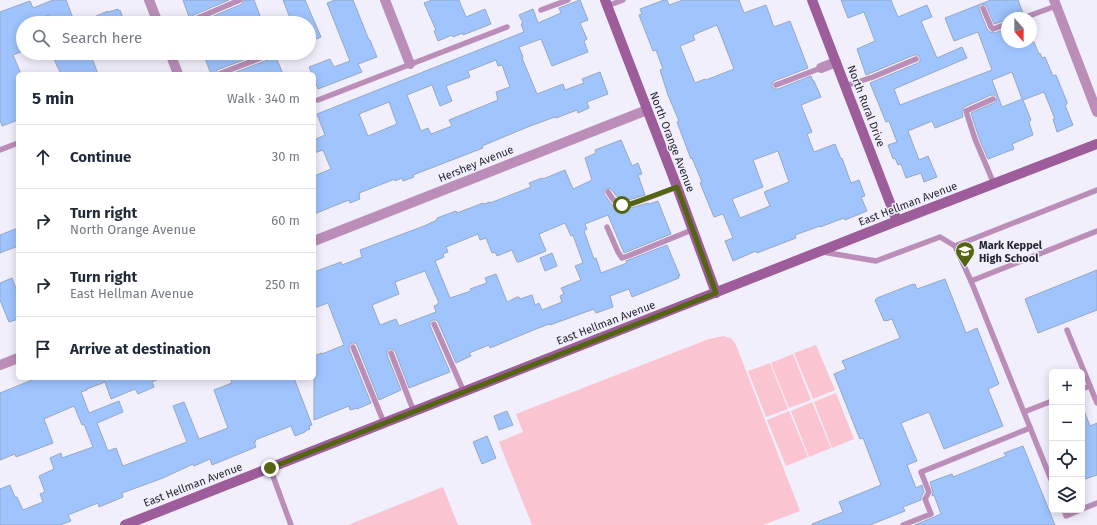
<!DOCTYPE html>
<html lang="en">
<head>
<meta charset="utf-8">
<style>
  :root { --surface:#fff; --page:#f6f6f7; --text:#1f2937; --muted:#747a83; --line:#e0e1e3 }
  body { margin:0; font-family:"Fira Sans",sans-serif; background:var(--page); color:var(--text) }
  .controls { position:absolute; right:12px; bottom:12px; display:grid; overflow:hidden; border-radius:6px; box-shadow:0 2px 10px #0003 }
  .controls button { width:36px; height:36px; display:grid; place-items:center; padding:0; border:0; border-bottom:1px solid var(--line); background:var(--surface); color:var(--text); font:20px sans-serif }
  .compass { position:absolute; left:1001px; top:12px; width:36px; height:36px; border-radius:50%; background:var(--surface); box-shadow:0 2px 10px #0003; rotate:159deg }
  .stop { position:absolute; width:12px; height:12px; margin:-9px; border:3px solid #536510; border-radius:50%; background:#fff }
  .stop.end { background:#536510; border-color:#fff; box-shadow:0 1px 4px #0008 }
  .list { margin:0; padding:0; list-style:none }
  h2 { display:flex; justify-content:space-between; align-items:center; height:52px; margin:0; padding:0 16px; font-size:17px }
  h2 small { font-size:13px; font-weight:400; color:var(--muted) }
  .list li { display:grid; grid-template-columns:26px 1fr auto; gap:12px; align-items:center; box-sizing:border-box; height:64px; padding:0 16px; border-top:1px solid var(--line) }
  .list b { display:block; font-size:15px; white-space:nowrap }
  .list p { margin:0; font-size:13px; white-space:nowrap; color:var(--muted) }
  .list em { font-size:13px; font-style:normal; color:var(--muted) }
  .icon { flex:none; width:22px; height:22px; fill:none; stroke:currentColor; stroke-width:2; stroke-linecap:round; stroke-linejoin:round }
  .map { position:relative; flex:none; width:1097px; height:525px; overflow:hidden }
  .search { position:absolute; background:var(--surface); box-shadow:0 2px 10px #0003; left:16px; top:16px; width:300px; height:44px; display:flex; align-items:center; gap:10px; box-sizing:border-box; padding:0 14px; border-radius:22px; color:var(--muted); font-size:15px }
  .panel { position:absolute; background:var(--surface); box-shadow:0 2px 10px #0003; left:16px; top:72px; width:300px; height:308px; border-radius:6px }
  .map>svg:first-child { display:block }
  .green { fill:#fac4d1 }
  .building { fill:#9fc4fe; stroke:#96a8c2; fill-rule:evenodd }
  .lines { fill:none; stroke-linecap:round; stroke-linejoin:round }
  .lane { stroke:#ba8eb8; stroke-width:5.5 }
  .street { stroke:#ba8eb8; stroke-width:10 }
  .secondary { stroke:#9d5d9b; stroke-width:10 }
  .route { stroke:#536510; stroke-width:5 }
  .labels { text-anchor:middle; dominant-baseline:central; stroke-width:3; stroke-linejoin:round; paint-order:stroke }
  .street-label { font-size:11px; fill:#272530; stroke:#f1effc }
  .poi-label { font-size:11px; font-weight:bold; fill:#272530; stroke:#f1effc; text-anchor:start }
</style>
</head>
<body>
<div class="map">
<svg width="1097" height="525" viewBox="0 0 1097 525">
  <rect width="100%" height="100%" fill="#f1effc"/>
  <g class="green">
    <path d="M724,336L732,339L736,345L800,511L763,525H532L499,442L523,432L516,414L709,339Z"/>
    <path d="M816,345L835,390L813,399L794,353Z"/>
    <path d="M793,354L811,400L789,408L771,363Z"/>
    <path d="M770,363L788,409L766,417L748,371Z"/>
    <path d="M836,393L854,439L832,448L814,402Z"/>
    <path d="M812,402L831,448L809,457L791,411Z"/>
    <path d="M789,411L808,457L786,466L767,420Z"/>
    <path d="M443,487L458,525H348Z"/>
  </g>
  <g class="building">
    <path d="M53,0H66L75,23H52L49,15L27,23H23V51L13,55L21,74H18V120L2,126L0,120V12L30,1L33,8Z"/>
    <path d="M183,0H229L189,17Z"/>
    <path d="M244,0H254L262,21L255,23H197L242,4Z"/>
    <path d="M283,0H305L321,37L309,42V23H292Z"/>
    <path d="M335,0H353L369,40H370L377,57L358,64L362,72L318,89L314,79V74H312L309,67L330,59L334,67L350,61L327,3Z"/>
    <path d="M432,0H459L466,17L485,9L491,24L463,35V33L453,37L452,35L438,41L434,31L436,30L424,3Z"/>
    <path d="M580,0L588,20L580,23L587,39L584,41L588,52L552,66L541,39L519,47L523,57L522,58L537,94L563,84L565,90L584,83L582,79L600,72L608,94L587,102L589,108L578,113L577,110L556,118L555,117L530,126L482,146L483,148L413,175L414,177L403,181L402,178L395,181V179L359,193L360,195L359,196L360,199L350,203L349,200L314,214V176L331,169L323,150L314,153V140L325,135L317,114L524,32L521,24L523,23L519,15L533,9L538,23L561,13L559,8ZM496,60L498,66L502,65L510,87L496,92L498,100L449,120L452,126L431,134L428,128L421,131L407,95L432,85L440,106L452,101L446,86L470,77L468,72V71ZM389,102L397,124L368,136L359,114Z"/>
    <path d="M664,0H667L669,5L683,0H739L744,13L766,5L774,27L790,21L808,68L774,81L772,84V87L775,89H778L811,76L813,81H814L821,97L801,105L812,132L807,134L814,152L835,144L841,159L842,158L851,183L859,180L865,196L861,197L867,211L845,220L844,218L820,227V226L795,235L796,238L757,253L756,251L733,261L725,241L733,238L723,214L714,217L700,183L702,182L692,158L691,159L677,122L679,121L668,95L660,70L663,69L656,50L653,51L639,15L642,14L640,9ZM717,25L734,69L706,80L705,79L695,83L680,46L695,40L693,35ZM778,151L789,182L764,192L770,206L740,218L732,199L763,187L753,160Z"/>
    <path d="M841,0H891L898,17L927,5L932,17L921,21L937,58L962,47L967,58L894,89L900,105L992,70L978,32L954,41L945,18L991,0H1018L1023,13L1013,18H1007V20L994,24L986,5L981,4L979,7V9L987,29L990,32L994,33L1007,29V42H1034L1039,54L1040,53L1042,58L1045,57L1053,76L1056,75L1067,102V104L1065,105L1073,125L1057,132L1053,119H1055L1044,92L1023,100L1031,120L1029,122L1033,135L1012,144L1014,149L988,159L979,138L971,113L996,102L997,97L994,95H991L964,107L962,111L963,117L935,128L932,121L908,131L919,160L928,156L937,177L924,182L921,173L906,178L901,164L898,165L895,158L893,159L888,145L897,142L889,121L886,122L870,83L918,63L920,61V58L918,55H914L866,75L857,49L875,41L864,12L848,18ZM1012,72L1022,99L1002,107L992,80Z"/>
    <path d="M118,9L119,11L120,10L125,23H80L108,11V12Z"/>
    <path d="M51,53H90L98,74H61Z"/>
    <path d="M203,53H262L217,70L215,74H211Z"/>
    <path d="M275,55L283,74H231L273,58Z"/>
    <path d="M621,140L632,166L638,163L642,174L638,175L645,195L632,199L623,201L618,198L611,189L608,188L604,190V194L612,205L622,209L634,207L648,203L649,204L658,201L671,234L624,253L608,215L585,224L587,229L584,231L594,259L596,258L601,273L627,263L626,261L667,245L680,276H678L679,278L632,297L629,289L610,296L613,307L596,313L594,309L550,325L549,324L536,329L490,348L489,345L469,353L471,356L456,363L438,322L436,320H433L430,322V326L450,372L409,388L395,351L392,349H389L387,352V355L401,390L379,400L357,345L355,343H352L349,345V349L371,403L357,409V408L350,410L349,406L314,420V356L322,353V354L344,345L328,303L314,308V272L341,262L342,265L362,257L360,250L424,226L437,220V218L456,211L457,213L483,203L484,204L490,202V203L531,187L529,183L542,178L543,179L565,170L573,189L592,180L585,158L596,153L595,150ZM565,223L571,236L573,235L583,263L575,266L581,280L561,288L564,294L560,296L562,302L542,310L539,303L535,305L532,295L520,299L519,297H517L507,302L496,274L485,278L487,283L470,289L471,291L450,298L435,261L444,257L443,254L448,252L446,247L478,234L480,240L486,238L492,253L495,252L497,256L512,250L517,262H519L546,251L539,234ZM425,271L439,303L437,304V305L434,306L436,312L399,326L396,319L380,325L372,305L399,294L395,282Z"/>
    <path d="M18,228V246L0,253V235Z"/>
    <path d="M552,253L557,266L545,271L540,258Z"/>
    <path d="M1097,270V310L1038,333L1025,299Z"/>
    <path d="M12,278L18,294V319L9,322L0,300V283Z"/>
    <path d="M945,279L966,333L977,328L999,384L988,389L1003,426L944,449L929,412L901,423L917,461L907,465L916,488L922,485L924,492L921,497V500L903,507L905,511L870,525H812V524L843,512L839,502L881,485L863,438L860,439L857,432L834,374L846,369L842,361L900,338L892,319L886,321V320L884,321L875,300L877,299V298L913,284V285L915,284L917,289Z"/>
    <path d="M37,378H161L152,382L154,387L138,394L135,389L111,399L105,382L87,389V390L81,392L89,413L119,401L123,412L97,423L108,451L116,448L123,466L187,442L173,406L184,402L199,439L228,428L214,390L232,383L230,378H294L312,425L309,426L310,429L305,431V432L295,436L291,426L255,440L256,442H254L256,447L212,465L210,459L194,466L193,464L163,478L122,493L123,497L99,507L98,503L68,515L71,521L60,525H0V489L10,485L15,497H17L23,510L43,502L40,494L45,492L39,476L54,469L50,458L61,453L62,458L93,447L84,424L82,425L74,406L44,419L53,443L16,457L15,454L0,460V393Z"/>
    <path d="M1082,408H1083L1090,426L1097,423V475L1082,480Z"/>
    <path d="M507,411L513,425L499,430L494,416Z"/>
    <path d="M487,436L496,458L482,464L473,442Z"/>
    <path d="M1023,446L1055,525H915L941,514L934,495L932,496L933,492L930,482L952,474L953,477L1006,456L1004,453Z"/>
  </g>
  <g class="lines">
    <g class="lane">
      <path d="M607,6L623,0"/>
      <path d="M983,8L991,27L993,29L1007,24"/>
      <path d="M541,10L568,0"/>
      <path d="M1023,18L1056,6"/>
      <path d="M186,23L240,0"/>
      <path d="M219,74L271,54"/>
      <path d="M776,85L821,68"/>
      <path d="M845,86L873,77L916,59"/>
      <path d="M993,99L966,111L975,139L994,184"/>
      <path d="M318,100L507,27"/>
      <path d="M0,150L18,143"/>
      <path d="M608,192C612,198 614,203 622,205C631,206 666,191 677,187"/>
      <path d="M607,227L618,252L622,258L628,256L692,230"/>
      <path d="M955,246L1097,190"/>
      <path d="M823,252L876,261L940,237L955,246L971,281L1097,231"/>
      <path d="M971,281L1052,482"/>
      <path d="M434,324L464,392"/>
      <path d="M1067,330L1097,403"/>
      <path d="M353,347L384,423"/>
      <path d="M391,353L414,412"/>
      <path d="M1082,389L1090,386"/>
      <path d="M1024,412L1052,401"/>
      <path d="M270,468L291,525"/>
      <path d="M1082,509L1097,503"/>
      <path d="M1064,510L1066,516L1080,510"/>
      <path d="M903,525L931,514L925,499L929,492L921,472L1030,428"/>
    </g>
    <g class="street">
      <path d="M149,0L158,23"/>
      <path d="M385,0L410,64"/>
      <path d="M1054,0L1097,112"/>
      <path d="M170,53L178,74"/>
      <path d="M821,68L836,62"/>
      <path d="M314,241L647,110"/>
      <path d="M0,365L18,358"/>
    </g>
    <g class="secondary">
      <path d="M605,0L677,187L716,293"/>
      <path d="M812,0L897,221"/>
      <path d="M125,525L897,221L1097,144"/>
    </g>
  </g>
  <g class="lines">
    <path class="route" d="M270,468L716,293L677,187L631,204L622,205"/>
  </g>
  <defs>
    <symbol id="school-pin" viewBox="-11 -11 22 30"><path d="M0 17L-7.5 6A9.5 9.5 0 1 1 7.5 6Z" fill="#536510" stroke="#f1effc"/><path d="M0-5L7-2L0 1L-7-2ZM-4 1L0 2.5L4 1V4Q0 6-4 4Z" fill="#fff"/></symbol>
  </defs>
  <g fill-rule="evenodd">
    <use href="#school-pin" x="954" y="240" width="22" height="30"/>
  </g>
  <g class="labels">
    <g class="street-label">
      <text transform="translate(866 106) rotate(69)">North Rural Drive</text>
      <text transform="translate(672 142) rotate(69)">North Orange Avenue</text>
      <text transform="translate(476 164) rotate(-22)">Hershey Avenue</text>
      <text transform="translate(908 204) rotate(-21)">East Hellman Avenue</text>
      <text transform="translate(606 323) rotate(-21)">East Hellman Avenue</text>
      <text transform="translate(193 485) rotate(-21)">East Hellman Avenue</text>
    </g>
    <g class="poi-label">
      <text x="979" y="245">Mark Keppel<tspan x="979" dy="13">High School</tspan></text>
    </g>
  </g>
</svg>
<div class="controls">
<button>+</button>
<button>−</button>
<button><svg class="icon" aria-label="locate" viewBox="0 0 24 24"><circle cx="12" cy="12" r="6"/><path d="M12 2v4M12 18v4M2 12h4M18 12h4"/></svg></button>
<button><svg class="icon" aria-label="layers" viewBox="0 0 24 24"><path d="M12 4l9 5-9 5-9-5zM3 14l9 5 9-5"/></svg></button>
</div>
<svg class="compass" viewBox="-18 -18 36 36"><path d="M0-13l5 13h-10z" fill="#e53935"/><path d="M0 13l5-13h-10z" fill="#747a83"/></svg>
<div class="stop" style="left:622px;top:205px"></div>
<div class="stop end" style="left:270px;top:468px"></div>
<div class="search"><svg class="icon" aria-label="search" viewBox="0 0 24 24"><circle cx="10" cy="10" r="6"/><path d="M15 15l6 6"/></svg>Search here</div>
<section class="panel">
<h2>5 min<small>Walk · 340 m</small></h2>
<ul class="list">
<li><svg class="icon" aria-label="ahead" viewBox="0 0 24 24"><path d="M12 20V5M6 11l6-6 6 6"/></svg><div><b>Continue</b></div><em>30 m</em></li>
<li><svg class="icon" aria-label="right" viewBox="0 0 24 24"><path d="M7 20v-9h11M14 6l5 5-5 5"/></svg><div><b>Turn right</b><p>North Orange Avenue</p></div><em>60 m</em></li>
<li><svg class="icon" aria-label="right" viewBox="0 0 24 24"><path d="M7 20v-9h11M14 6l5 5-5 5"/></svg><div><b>Turn right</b><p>East Hellman Avenue</p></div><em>250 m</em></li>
<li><svg class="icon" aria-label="arrive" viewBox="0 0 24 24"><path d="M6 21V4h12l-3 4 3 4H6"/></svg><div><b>Arrive at destination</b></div></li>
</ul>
</section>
</div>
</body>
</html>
